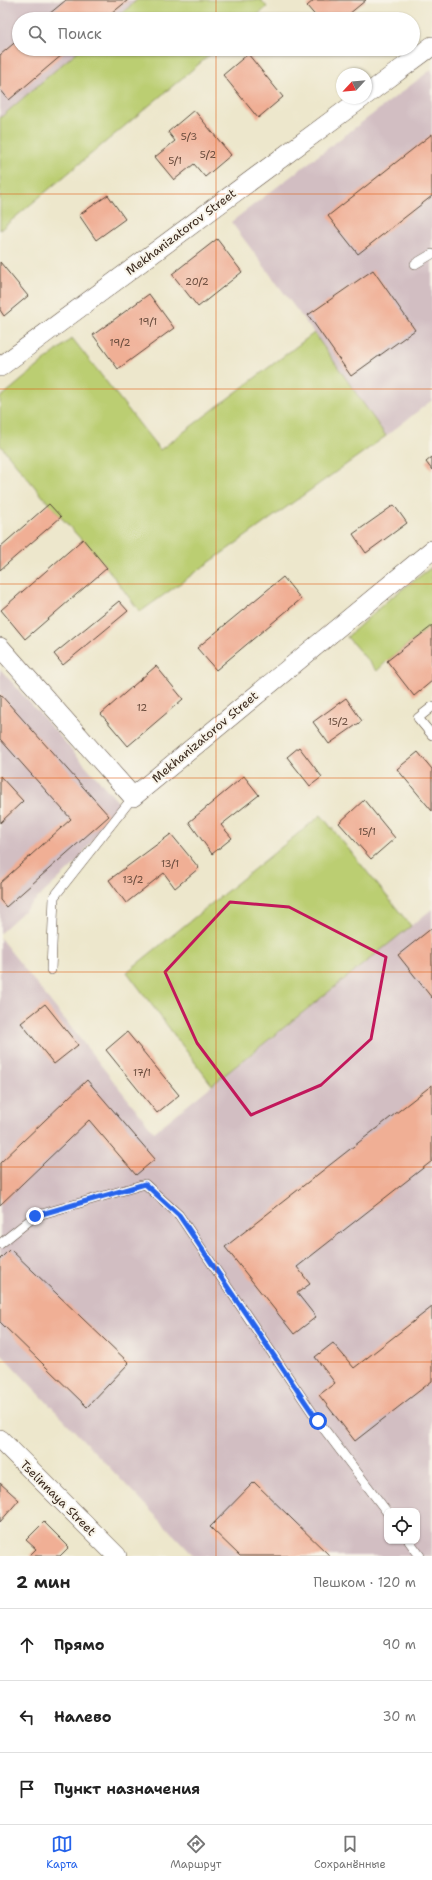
<!DOCTYPE html>
<html lang="ru">
<head>
<meta charset="utf-8">
<style>
  :root { --surface:#fff; --page:#f2f2f2; --text:#222; --muted:#767676; --line:#e0e0e0; --accent:#2563eb }
  body { margin:0; font-family:"Shantell Sans",sans-serif; background:var(--page); color:var(--text) }
  .controls { position:absolute; right:12px; bottom:12px; display:grid; overflow:hidden; border-radius:8px; box-shadow:0 1px 3px #0004 }
  .controls button { width:36px; height:36px; display:grid; place-items:center; padding:0; border:0; border-bottom:1px solid var(--line); background:var(--surface); color:var(--text); font:20px sans-serif }
  .compass { position:absolute; left:336px; top:68px; width:36px; height:36px; border-radius:50%; background:var(--surface); box-shadow:0 1px 3px #0004; rotate:244deg }
  .stop { position:absolute; width:12px; height:12px; margin:-9px; border:3px solid #2563eb; border-radius:50%; background:#fff }
  .stop.end { background:#2563eb; border-color:#fff; box-shadow:0 1px 4px #0008 }
  .list { margin:0; padding:0; list-style:none }
  h2 { display:flex; justify-content:space-between; align-items:center; height:52px; margin:0; padding:0 16px; font-size:17px }
  h2 small { font-size:13px; font-weight:400; color:var(--muted) }
  .list li { display:grid; grid-template-columns:26px 1fr auto; gap:12px; align-items:center; box-sizing:border-box; height:72px; padding:0 16px; border-top:1px solid var(--line) }
  .list b { display:block; font-size:15px; white-space:nowrap }
  .list em { font-size:13px; font-style:normal; color:var(--muted) }
  .icon { flex:none; width:22px; height:22px; fill:none; stroke:currentColor; stroke-width:2; stroke-linecap:round; stroke-linejoin:round }
  .map { position:relative; flex:none; width:432px; height:1556px; overflow:hidden }
  .search { position:absolute; background:var(--surface); box-shadow:0 1px 3px #0004; left:12px; right:12px; top:12px; height:44px; display:flex; align-items:center; gap:10px; box-sizing:border-box; padding:0 14px; border-radius:22px; color:var(--muted); font-size:15px }
  .sheet { height:268px; background:var(--surface) }
  nav { display:flex; justify-content:space-around; align-items:center; box-sizing:border-box; height:56px; border-top:1px solid var(--line); background:var(--surface); font-size:11px; color:var(--muted) }
  nav a { display:grid; justify-items:center; gap:2px }
  nav .on { color:var(--accent) }
  .map>svg:first-child { display:block }
  .industrial { fill:#d2bec2; fill-rule:evenodd }
  .green { fill:#bbce72; stroke:#7b7c48 }
  .building { fill:#f0af95 }
  .lines { fill:none; stroke-linecap:round; stroke-linejoin:round }
  .lane-casing { stroke:#564638; stroke-width:10 }
  .street-casing { stroke:#564638; stroke-width:20 }
  .lane { stroke:#fff; stroke-width:9 }
  .street { stroke:#fff; stroke-width:19 }
  .route { stroke:#2563eb; stroke-width:5 }
  .marked { fill:none; stroke:#c2185b; stroke-width:3; stroke-linejoin:round }
  .grid { fill:none; stroke:#df570d; stroke-width:1; stroke-opacity:0.55 }
  .labels { text-anchor:middle; dominant-baseline:central; stroke-width:4; stroke-linejoin:round; paint-order:stroke }
  .number-label { font-size:10px; fill:#684b3c }
  .street-label { font-size:12px; fill:#3b2a1e; stroke:#f7f3e8 }
</style>
</head>
<body>
<div class="map">
<svg width="432" height="1556" viewBox="0 0 432 1556">
  <rect width="100%" height="100%" fill="#f7f3e8"/>
  <filter id="ink" filterUnits="userSpaceOnUse"><feTurbulence type="fractalNoise" baseFrequency=".025" numOctaves="2"/><feDisplacementMap in="SourceGraphic" scale="8" xChannelSelector="R" yChannelSelector="G"/><feConvolveMatrix kernelMatrix="1 2 1 2 8 2 1 2 1" color-interpolation-filters="sRGB"/></filter>
  <filter id="wash" filterUnits="userSpaceOnUse"><feTurbulence type="fractalNoise" baseFrequency=".012" numOctaves="4" result="noise"/><feDisplacementMap in="SourceGraphic" scale="16" xChannelSelector="R" yChannelSelector="G"/><feGaussianBlur stdDeviation="0.9" result="paint"/><feColorMatrix in="noise" values="0 0 0 0 0 0 0 0 0 0 0 0 0 0 0 0 0 1.4 0 .05"/><feComposite in="paint" operator="in"/></filter>
  <g filter="url(#wash)">
    <rect width="100%" height="100%" fill="#ede7cc"/>
    <g class="industrial">
      <path d="M0,0H137L115,19H19V49H80L0,118Z"/>
      <path d="M432,69V400L386,436L314,333L231,222Z"/>
      <path d="M0,669L119,803L77,862L0,933Z"/>
      <path d="M432,909V1556H194L0,1353V938L154,1132ZM387,1511H417V1541H387Z"/>
    </g>
    <g class="green">
      <path d="M137,0H261L267,7L253,19H115Z"/>
      <path d="M80,49H217L0,230V118Z"/>
      <path d="M314,333L386,436L140,612L107,568L49,504L0,445V398L72,338L160,450Z"/>
      <path d="M432,567V626L387,661L377,671L347,637L388,600Z"/>
      <path d="M321,815L411,926L212,1085L127,972Z"/>
    </g>
    <g id="blocks">
      <g class="building">
        <path d="M66,0H128L105,19H43Z"/>
        <path d="M314,0H366L343,19H318L307,6Z"/>
        <path d="M19,39V49H69L9,100L0,89V55Z"/>
        <path d="M248,54L283,97L258,118L223,75Z"/>
        <path d="M194,110L231,155L205,177L194,164L174,180L155,157L175,141L168,132Z"/>
        <path d="M432,134V196L358,254L328,216Z"/>
        <path d="M108,195L125,219L96,240L79,215Z"/>
        <path d="M217,239L242,272L198,307L172,274Z"/>
        <path d="M0,262L28,296L4,316L0,310Z"/>
        <path d="M373,270L415,330L351,376L308,315Z"/>
        <path d="M149,294L174,328L118,369L93,335Z"/>
        <path d="M432,457V470L426,462Z"/>
        <path d="M49,504L61,517L0,570V547Z"/>
        <path d="M394,505L407,523L366,553L353,534Z"/>
        <path d="M83,539L107,568L25,639L1,610Z"/>
        <path d="M283,577L301,599L216,670L197,648Z"/>
        <path d="M119,601L128,611L63,665L54,654Z"/>
        <path d="M432,626V681L414,696L387,661Z"/>
        <path d="M156,666L183,699L128,746L101,714Z"/>
        <path d="M0,694L109,816L6,907L0,900V883L71,819L0,739Z"/>
        <path d="M346,698L362,721L329,744L313,722Z"/>
        <path d="M299,747L322,777L310,786L287,757Z"/>
        <path d="M418,752L432,769V811L397,769Z"/>
        <path d="M0,776L23,801L0,823Z"/>
        <path d="M244,776L259,795L221,825L232,838L212,854L189,822Z"/>
        <path d="M364,800L395,838L371,859L339,823Z"/>
        <path d="M171,834L199,868L175,888L164,873L126,903L109,880Z"/>
        <path d="M432,928V998L398,955Z"/>
        <path d="M45,1004L78,1045L54,1064L21,1023Z"/>
        <path d="M127,1032L179,1095L157,1113L106,1050Z"/>
        <path d="M87,1080L155,1159L136,1175L89,1120L0,1205V1163Z"/>
        <path d="M432,1085V1161L297,1267L310,1284L297,1293L316,1317L294,1334L225,1247Z"/>
        <path d="M10,1249L129,1363L87,1407L0,1322V1259Z"/>
        <path d="M432,1307V1381L355,1441L319,1395L335,1383L315,1357L333,1343L354,1368Z"/>
        <path d="M254,1482L330,1556H240L210,1527Z"/>
        <path d="M0,1483L19,1500L0,1522Z"/>
        <path d="M44,1522L69,1547L60,1556H29L36,1549L26,1540Z"/>
      </g>
    </g>
  </g>
  <g filter="url(#ink)">
    <use href="#blocks" fill-opacity="0" stroke="#564638" stroke-width="1"/>
    <g class="lines">
      <defs>
        <g id="lane">
          <path d="M415,264L432,254"/>
          <path d="M432,707L418,718L432,735"/>
          <path d="M51,970L54,897L133,797"/>
          <path d="M0,1244L35,1216L145,1184L179,1215L318,1421L387,1512"/>
          <path d="M409,1541L420,1556"/>
        </g>
        <g id="street">
          <path d="M366,95L432,46"/>
          <path d="M0,367L362,98"/>
          <path d="M0,647L133,797L432,550"/>
          <path d="M0,1439L117,1556"/>
        </g>
      </defs>
      <use href="#lane" class="lane-casing"/>
      <use href="#street" class="street-casing"/>
      <use href="#lane" class="lane"/>
      <use href="#street" class="street"/>
    </g>
  </g>
  <g class="lines" filter="url(#ink)">
    <path class="route" d="M35,1216L145,1184L179,1215L318,1421"/>
  </g>
  <path class="marked" d="M230,902L289,907L386,957L371,1039L321,1085L251,1115L197,1043L165,972Z"/>
  <path class="grid" d="M216,0V19M216,49V1556M0,194H432M0,389H432M0,584H432M0,778H432M0,972H432M0,1167H432M0,1362H432"/>
  <g class="labels">
    <g class="number-label">
      <text x="189" y="136">5/3</text>
      <text x="208" y="154">5/2</text>
      <text x="175" y="160">5/1</text>
      <text x="197" y="281">20/2</text>
      <text x="148" y="321">19/1</text>
      <text x="120" y="342">19/2</text>
      <text x="142" y="707">12</text>
      <text x="338" y="721">15/2</text>
      <text x="367" y="831">15/1</text>
      <text x="170" y="863">13/1</text>
      <text x="133" y="879">13/2</text>
      <text x="142" y="1072">17/1</text>
    </g>
    <g class="street-label">
      <text transform="translate(181 232) rotate(-37)">Mekhanizatorov Street</text>
      <text transform="translate(205 737) rotate(-40)">Mekhanizatorov Street</text>
      <text transform="translate(58 1498) rotate(45)">Tselinnaya Street</text>
    </g>
  </g>
</svg>
<div class="controls">
<button><svg class="icon" aria-label="locate" viewBox="0 0 24 24"><circle cx="12" cy="12" r="6"/><path d="M12 2v4M12 18v4M2 12h4M18 12h4"/></svg></button>
</div>
<svg class="compass" viewBox="-18 -18 36 36"><path d="M0-13l5 13h-10z" fill="#e53935"/><path d="M0 13l5-13h-10z" fill="#767676"/></svg>
<div class="stop" style="left:318px;top:1421px"></div>
<div class="stop end" style="left:35px;top:1216px"></div>
<div class="search"><svg class="icon" aria-label="search" viewBox="0 0 24 24"><circle cx="10" cy="10" r="6"/><path d="M15 15l6 6"/></svg>Поиск</div>
</div>
<section class="sheet">
<h2>2 мин<small>Пешком · 120 m</small></h2>
<ul class="list">
<li><svg class="icon" aria-label="ahead" viewBox="0 0 24 24"><path d="M12 20V5M6 11l6-6 6 6"/></svg><div><b>Прямо</b></div><em>90 m</em></li>
<li><svg class="icon" aria-label="left" viewBox="0 0 24 24"><path d="M17 20v-9H6M10 6l-5 5 5 5"/></svg><div><b>Налево</b></div><em>30 m</em></li>
<li><svg class="icon" aria-label="arrive" viewBox="0 0 24 24"><path d="M6 21V4h12l-3 4 3 4H6"/></svg><div><b>Пункт назначения</b></div></li>
</ul>
</section>
<nav>
<a class="on"><svg class="icon" aria-label="map" viewBox="0 0 24 24"><path d="M3 6l6-2 6 2 6-2v14l-6 2-6-2-6 2zM9 4v14M15 6v14"/></svg>Карта</a>
<a><svg class="icon" aria-label="directions" viewBox="0 0 24 24"><path d="M12 3l9 9-9 9-9-9zM9 14v-3h6M13 9l2 2-2 2"/></svg>Маршрут</a>
<a><svg class="icon" aria-label="saved" viewBox="0 0 24 24"><path d="M7 4h10v16l-5-4-5 4z"/></svg>Сохранённые</a>
</nav>
</body>
</html>
